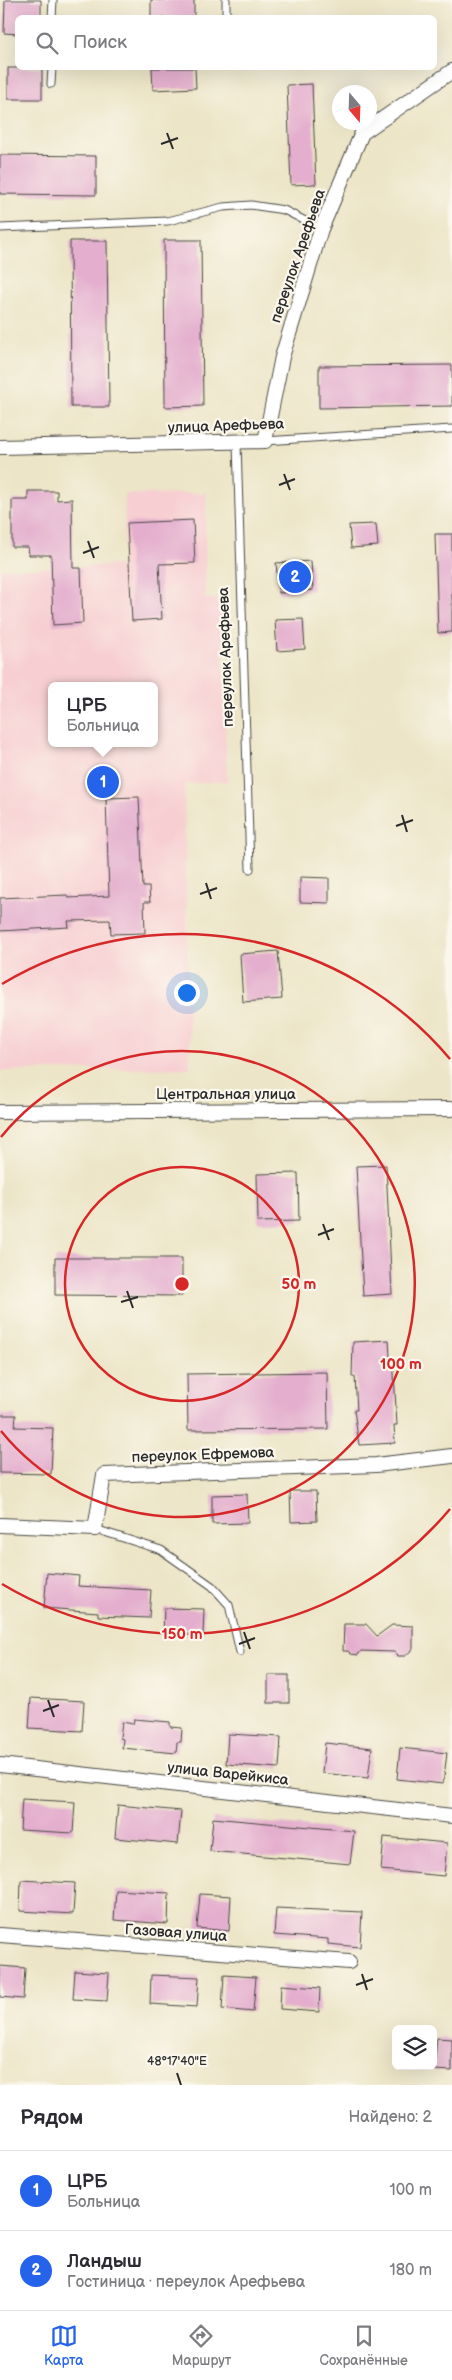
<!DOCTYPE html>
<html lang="ru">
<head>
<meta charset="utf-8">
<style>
  :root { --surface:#fff; --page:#f2f2f3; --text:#2b2b33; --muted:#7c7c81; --line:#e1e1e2; --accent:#2563eb }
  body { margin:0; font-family:"Balsamiq Sans",sans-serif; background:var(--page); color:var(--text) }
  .controls { position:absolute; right:15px; bottom:15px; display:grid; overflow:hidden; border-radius:8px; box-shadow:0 5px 20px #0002 }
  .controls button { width:45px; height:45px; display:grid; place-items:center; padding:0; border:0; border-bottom:1px solid var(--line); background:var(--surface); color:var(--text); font:25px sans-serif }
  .compass { position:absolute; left:332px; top:85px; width:45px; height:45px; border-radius:50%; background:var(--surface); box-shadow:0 5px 20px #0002; rotate:161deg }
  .you { position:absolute; left:186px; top:992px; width:18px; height:18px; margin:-12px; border:4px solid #fff; border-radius:50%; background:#1a73e8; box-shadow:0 0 0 8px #1a73e833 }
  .badge { display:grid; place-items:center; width:32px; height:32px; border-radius:50%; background:var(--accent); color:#fff; font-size:16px; font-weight:700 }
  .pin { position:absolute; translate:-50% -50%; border:2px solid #fff; box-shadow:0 1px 5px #0006 }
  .popup { position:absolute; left:48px; top:682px; width:110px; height:65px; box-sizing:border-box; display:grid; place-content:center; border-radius:8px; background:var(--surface); filter:drop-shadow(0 1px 4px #0005); font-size:16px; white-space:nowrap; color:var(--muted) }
  .popup b { font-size:19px; color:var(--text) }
  .popup::after { content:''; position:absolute; left:50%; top:100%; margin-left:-10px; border:10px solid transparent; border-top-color:var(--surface) }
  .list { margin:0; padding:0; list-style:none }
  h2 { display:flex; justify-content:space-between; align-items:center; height:65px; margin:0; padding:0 20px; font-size:21px }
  h2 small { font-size:16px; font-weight:400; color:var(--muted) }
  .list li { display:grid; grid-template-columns:32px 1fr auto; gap:15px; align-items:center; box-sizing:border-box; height:80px; padding:0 20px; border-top:1px solid var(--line) }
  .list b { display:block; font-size:19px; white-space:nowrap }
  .list p { margin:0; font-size:16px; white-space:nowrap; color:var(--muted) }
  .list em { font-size:16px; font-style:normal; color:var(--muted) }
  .icon { flex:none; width:28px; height:28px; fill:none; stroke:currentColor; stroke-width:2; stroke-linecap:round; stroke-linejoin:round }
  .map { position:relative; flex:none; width:452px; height:2085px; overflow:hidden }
  .search { position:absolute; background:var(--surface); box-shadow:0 5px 20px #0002; left:15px; right:15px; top:15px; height:55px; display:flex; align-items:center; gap:12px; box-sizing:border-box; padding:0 18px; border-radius:8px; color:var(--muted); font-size:19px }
  .sheet { height:225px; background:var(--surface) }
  nav { display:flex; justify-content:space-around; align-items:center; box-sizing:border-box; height:70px; border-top:1px solid var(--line); background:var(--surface); font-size:14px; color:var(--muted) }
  nav a { display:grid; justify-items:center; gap:2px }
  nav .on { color:var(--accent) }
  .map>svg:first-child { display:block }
  .built { fill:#f7cfd2; fill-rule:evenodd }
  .building { fill:#e4afce }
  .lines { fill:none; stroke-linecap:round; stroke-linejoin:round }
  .service-casing { stroke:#484742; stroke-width:9 }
  .minor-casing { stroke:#484742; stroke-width:16 }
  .service { stroke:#fff; stroke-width:7 }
  .minor { stroke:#fff; stroke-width:14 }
  .ticks { fill:none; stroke:#2b2b2b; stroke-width:2 }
  .ring { fill:none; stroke:#d62828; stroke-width:2.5 }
  .labels { text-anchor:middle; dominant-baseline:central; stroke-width:4.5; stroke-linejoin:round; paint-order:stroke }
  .street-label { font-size:15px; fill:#2b2b2b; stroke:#fbf7ec }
  .ticks-label { font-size:12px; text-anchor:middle; fill:#2b2b2b; stroke:#fbf7ec; stroke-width:4.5; stroke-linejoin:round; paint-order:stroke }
  .centre { fill:#d62828; stroke:#fbf7ec; stroke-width:2.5 }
  .ring-label { font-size:15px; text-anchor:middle; font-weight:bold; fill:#d62828; stroke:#fbf7ec; stroke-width:4.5; stroke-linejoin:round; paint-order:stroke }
</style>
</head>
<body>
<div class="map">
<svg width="452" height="2085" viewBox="0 0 452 2085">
  <rect width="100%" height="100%" fill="#fbf7ec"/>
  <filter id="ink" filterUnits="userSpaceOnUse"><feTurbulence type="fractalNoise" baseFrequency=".02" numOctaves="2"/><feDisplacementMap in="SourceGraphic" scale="10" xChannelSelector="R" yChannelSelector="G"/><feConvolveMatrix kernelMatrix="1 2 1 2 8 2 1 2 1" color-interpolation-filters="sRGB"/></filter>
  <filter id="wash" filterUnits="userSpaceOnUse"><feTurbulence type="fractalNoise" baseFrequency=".0096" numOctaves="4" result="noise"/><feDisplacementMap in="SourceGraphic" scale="20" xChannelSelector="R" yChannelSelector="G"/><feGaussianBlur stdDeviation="1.12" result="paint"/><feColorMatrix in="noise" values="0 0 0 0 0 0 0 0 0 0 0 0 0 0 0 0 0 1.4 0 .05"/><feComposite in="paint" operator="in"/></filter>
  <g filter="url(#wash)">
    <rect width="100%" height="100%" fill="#ece5c7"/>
    <path class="built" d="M206,493L205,598L221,599L227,781L184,784L190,1068L0,1071V569L123,565L125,494ZM52,686H154V743H52Z"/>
    <g id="blocks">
      <g class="building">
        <path d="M5,0H41V18H18V34L4,33Z"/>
        <rect x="151" y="0" width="43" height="18"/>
        <rect x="8" y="68" width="34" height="31"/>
        <path d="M152,68H195L196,88L153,90Z"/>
        <path d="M312,84L316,184L291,185L287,85Z"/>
        <path d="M0,155L96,156V195L0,194Z"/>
        <path d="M164,240H201L203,406L165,407Z"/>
        <path d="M70,241H107L109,407H71Z"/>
        <path d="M452,365V406L319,408V366Z"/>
        <path d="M28,491H57V500L72,499L73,568H81L83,623L53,625L51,555H29L28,547H12V500H28Z"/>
        <path d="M193,520L195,563L159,564L162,619L132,621L127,523Z"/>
        <path d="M376,524L378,546L351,548L349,525Z"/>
        <path d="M435,534H452V632L438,633Z"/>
        <path d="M311,561L313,590L279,593L276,563Z"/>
        <path d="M303,619L305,649L277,651L275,620Z"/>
        <path d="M139,797L143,887H149L150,902H144L145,933L111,934L110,920L68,921L69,927L0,931V898L67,895L68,898L109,896L106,798Z"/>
        <path d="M300,877L329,878V903L300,902Z"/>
        <path d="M278,951L282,999L243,1002L240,954Z"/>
        <path d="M386,1165L392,1294L363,1296L356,1166Z"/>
        <path d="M298,1173L299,1221L258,1222L257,1174Z"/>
        <path d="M55,1258H182V1296L55,1295Z"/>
        <path d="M389,1340L390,1357H393L397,1425H394L395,1443L359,1445L354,1410H357L355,1377H352L353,1342Z"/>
        <path d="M327,1372L328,1429L188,1430L187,1374Z"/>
        <path d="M0,1415H16L15,1427L53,1428L51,1474L0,1473Z"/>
        <path d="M290,1491H316L317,1521L291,1522Z"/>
        <path d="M247,1494L248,1523L212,1524V1495Z"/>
        <path d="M47,1573L79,1576L78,1586L151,1590L149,1618L98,1616V1612L44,1608Z"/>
        <path d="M164,1608L204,1609L203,1635L163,1634Z"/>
        <path d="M344,1624H366L377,1636L392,1625L413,1626V1649L405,1656H398L394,1652L361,1651L358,1655L351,1654L348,1651H343Z"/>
        <rect x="268" y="1675" width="21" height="28"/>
        <path d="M31,1698L84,1701L82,1731L29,1728Z"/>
        <path d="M134,1719L170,1722V1727L182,1728L181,1742H177L176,1753L122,1748L123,1739L120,1738L122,1722L133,1724Z"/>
        <path d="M228,1734L281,1737L279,1768L226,1764Z"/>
        <path d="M325,1743L372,1748L368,1778L322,1773Z"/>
        <path d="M400,1748L447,1753L443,1784L397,1779Z"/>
        <path d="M22,1799L75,1802L73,1833L20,1830Z"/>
        <path d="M118,1805L181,1811L178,1844L115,1838Z"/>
        <path d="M213,1818L354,1831L350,1864L210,1851Z"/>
        <path d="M384,1837L447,1843L444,1876L381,1870Z"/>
        <path d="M21,1880L75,1883L73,1914L20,1911Z"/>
        <path d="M116,1890L169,1893L168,1924L114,1920Z"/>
        <path d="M200,1894L231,1896L229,1931L197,1928Z"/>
        <path d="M276,1908L362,1912L360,1947L328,1944V1939L274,1935Z"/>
        <path d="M0,1966L25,1968L23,1999L0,1997Z"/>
        <path d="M75,1971L109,1973L107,2001L73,1999Z"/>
        <path d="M151,1975L199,1977L197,2007L150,2004Z"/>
        <path d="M224,1975L256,1977L253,2012L222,2009Z"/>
        <path d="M281,1985L320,1988L319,2012L280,2009Z"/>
        <path d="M437,2038L452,2039V2071L434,2070Z"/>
      </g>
    </g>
  </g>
  <g filter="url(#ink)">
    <use href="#blocks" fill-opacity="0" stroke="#484742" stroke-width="1"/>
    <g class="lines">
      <defs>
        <g id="service">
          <path d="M226,0V18"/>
          <path d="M52,18L53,0"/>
          <path d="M51,84L52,68"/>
          <path d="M0,228L168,221L223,207L251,205L284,210L321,229"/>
          <path d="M265,441L452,429"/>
          <path d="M237,443L250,869"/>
          <path d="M95,1529L161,1550L212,1586L229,1605L240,1652"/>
        </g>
        <g id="minor">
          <path d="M0,447L265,441L282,357L321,229L362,133L452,71"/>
          <path d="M0,1112L452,1109"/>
          <path d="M0,1525L95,1529L104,1475L376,1465L452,1456"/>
          <path d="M0,1765L452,1816"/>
          <path d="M0,1935L349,1962"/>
        </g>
      </defs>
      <use href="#service" class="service-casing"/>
      <use href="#minor" class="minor-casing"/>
      <use href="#service" class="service"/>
      <use href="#minor" class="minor"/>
    </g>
  </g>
  <path class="ticks" d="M167,133L173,149M161,144L178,138M284,474L290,490M279,485L295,479M88,541L94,558M83,553L99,547M402,815L407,832M396,826L413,820M206,883L211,899M200,894L217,888M323,1224L329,1240M318,1235L334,1229M127,1291L133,1308M121,1302L138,1297M244,1632L250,1649M239,1644L255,1638M48,1700L54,1717M43,1711L59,1705M362,1974L367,1990M356,1985L373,1979M177,2073L181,2085"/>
  <g class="ring">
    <circle cx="182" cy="1284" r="117"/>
    <path d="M1 1137A233 233 0 1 1 1 1431"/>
    <path d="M450 1509A350 350 0 0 1 2 1584M2 984A350 350 0 0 1 450 1059"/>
  </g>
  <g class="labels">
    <g class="street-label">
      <text transform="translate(298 256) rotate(-71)">переулок Арефьева</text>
      <text transform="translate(226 426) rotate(-2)">улица Арефьева</text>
      <text transform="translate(226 657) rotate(-92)">переулок Арефьева</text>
      <text x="226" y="1094">Центральная улица</text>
      <text transform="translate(203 1455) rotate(-2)">переулок Ефремова</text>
      <text transform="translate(228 1774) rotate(6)">улица Варейкиса</text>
      <text transform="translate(176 1933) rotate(4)">Газовая улица</text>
    </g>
  </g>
  <g class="ticks-label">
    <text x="177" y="2065">48°17'40"E</text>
  </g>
  <circle cx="182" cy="1284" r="8" class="centre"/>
  <g class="ring-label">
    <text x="299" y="1289">50 m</text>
    <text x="401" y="1369">100 m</text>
    <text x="182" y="1639">150 m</text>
  </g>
</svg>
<div class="controls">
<button><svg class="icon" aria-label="layers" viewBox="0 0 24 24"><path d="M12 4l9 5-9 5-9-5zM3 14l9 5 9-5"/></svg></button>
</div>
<svg class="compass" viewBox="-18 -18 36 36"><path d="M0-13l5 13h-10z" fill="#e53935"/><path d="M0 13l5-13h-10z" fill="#7c7c81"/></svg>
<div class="you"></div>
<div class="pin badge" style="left:103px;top:782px">1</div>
<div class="popup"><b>ЦРБ</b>Больница</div>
<div class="pin badge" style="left:295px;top:577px">2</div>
<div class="search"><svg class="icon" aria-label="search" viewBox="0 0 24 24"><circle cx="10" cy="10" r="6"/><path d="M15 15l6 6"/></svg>Поиск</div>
</div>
<section class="sheet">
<h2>Рядом<small>Найдено: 2</small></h2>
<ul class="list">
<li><span class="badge">1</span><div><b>ЦРБ</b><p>Больница</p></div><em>100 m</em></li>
<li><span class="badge">2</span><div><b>Ландыш</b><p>Гостиница · переулок Арефьева</p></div><em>180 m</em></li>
</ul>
</section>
<nav>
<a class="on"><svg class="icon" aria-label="map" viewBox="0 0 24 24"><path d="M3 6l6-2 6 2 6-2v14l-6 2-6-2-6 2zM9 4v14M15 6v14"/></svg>Карта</a>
<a><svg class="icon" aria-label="directions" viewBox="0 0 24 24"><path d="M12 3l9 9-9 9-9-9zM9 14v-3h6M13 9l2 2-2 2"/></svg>Маршрут</a>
<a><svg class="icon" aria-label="saved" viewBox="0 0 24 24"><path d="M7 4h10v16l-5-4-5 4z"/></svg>Сохранённые</a>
</nav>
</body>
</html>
